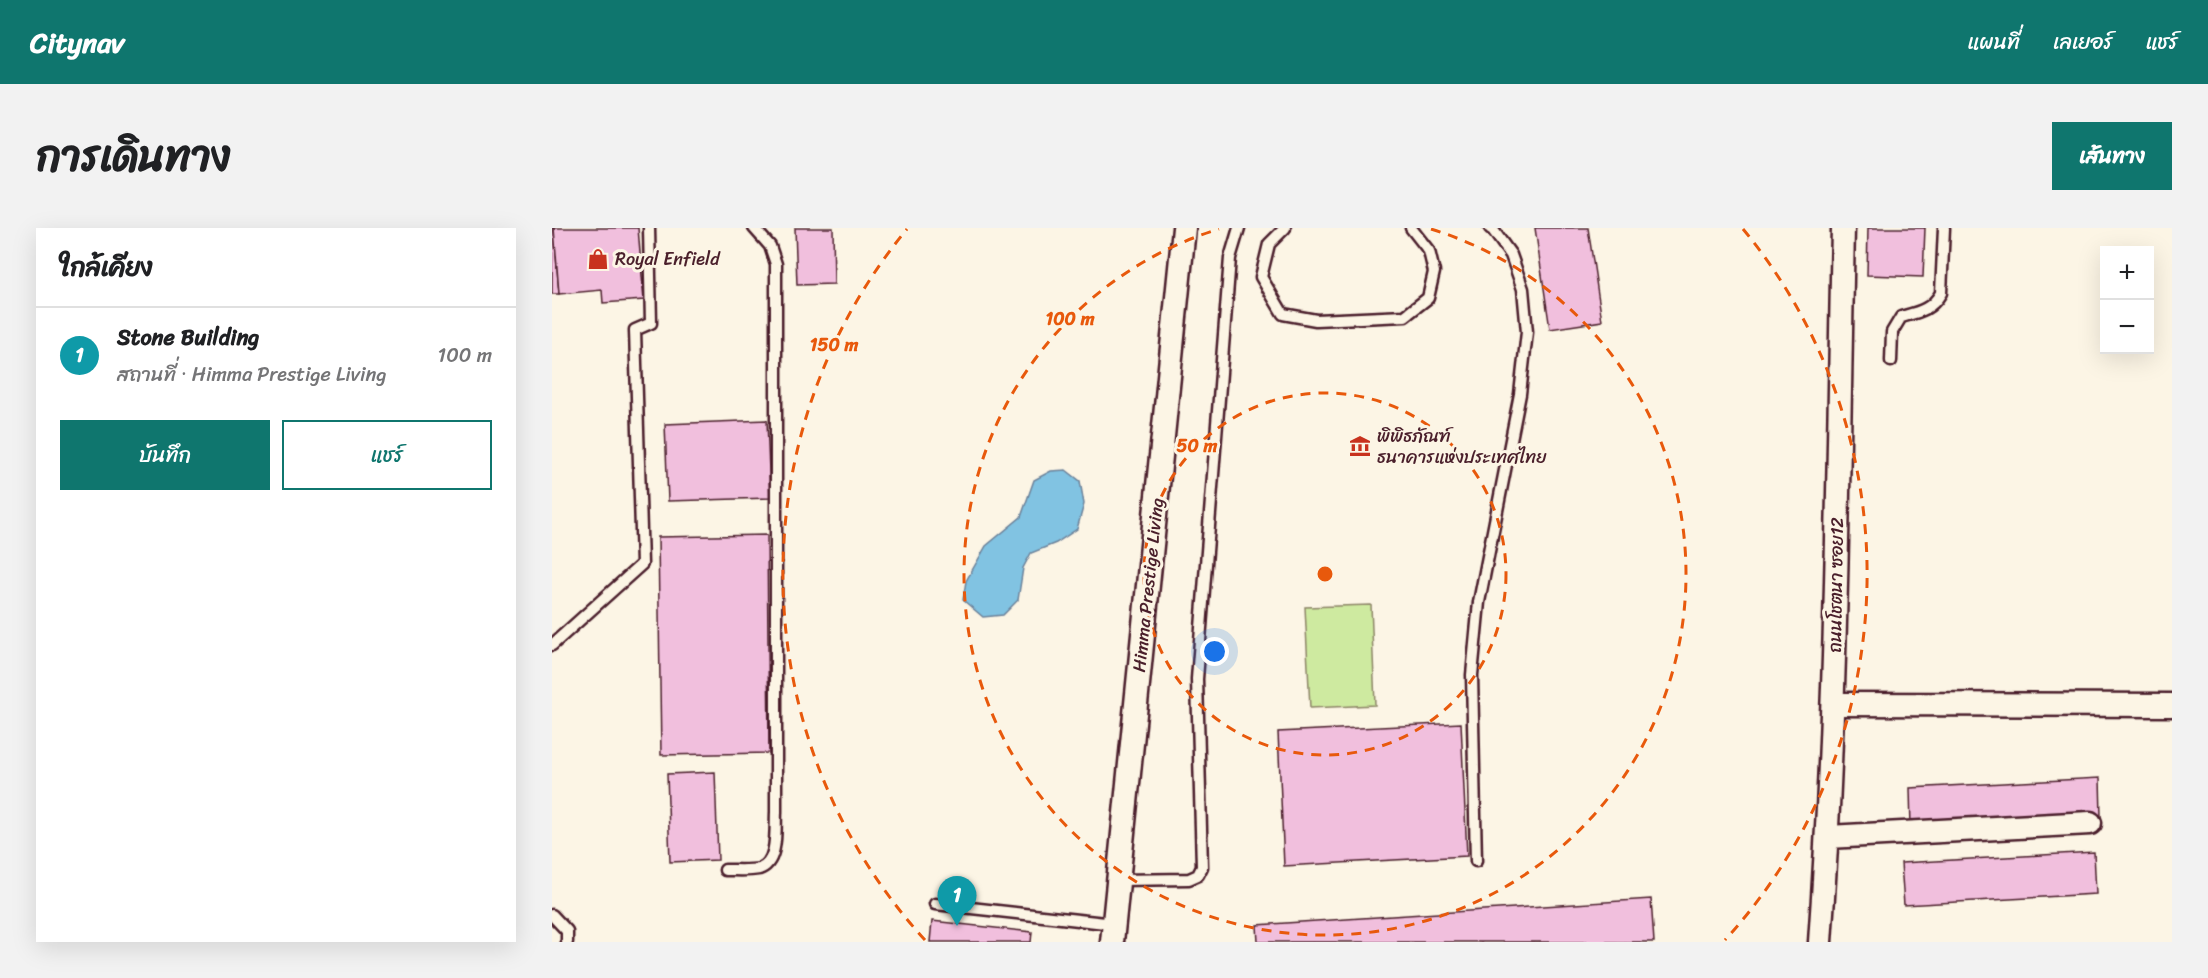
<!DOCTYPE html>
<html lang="th">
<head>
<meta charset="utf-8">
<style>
  :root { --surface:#fff; --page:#f2f2f2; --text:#202124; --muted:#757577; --line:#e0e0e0; --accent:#0f766e }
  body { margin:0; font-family:Sriracha,"Playpen Sans Thai",sans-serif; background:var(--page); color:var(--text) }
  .controls { position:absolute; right:18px; top:18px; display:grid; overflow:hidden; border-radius:0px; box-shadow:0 6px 24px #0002 }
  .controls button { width:54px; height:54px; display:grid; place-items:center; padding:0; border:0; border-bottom:2px solid var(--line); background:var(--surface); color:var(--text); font:30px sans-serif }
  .you { position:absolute; left:663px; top:424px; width:21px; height:21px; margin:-15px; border:4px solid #fff; border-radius:50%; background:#1a73e8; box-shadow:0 0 0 9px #1a73e833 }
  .badge { display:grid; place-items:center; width:39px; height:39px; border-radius:50%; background:var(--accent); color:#fff; font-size:20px; font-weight:700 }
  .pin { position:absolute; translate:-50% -50px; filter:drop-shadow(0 2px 3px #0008) }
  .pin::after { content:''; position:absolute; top:32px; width:21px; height:18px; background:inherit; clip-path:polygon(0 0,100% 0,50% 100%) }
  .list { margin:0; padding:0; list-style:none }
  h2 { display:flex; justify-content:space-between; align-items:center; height:78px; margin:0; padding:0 24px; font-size:26px }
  h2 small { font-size:20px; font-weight:400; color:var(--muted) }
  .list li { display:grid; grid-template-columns:39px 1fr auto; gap:18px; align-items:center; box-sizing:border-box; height:96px; padding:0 24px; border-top:2px solid var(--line) }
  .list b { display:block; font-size:22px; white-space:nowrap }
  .list p { margin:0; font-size:20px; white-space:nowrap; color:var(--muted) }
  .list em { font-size:20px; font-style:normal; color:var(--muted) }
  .actions { display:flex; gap:12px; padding:18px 24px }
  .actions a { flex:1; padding:14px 0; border:2px solid var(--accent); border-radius:0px; text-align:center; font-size:21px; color:var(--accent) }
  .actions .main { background:var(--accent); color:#fff }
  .map { position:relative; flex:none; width:1620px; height:714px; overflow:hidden; border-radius:0px }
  header { display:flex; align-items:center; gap:36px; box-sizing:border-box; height:84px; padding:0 30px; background:var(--accent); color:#fff }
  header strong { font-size:28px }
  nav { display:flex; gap:33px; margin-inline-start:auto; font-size:21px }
  .intro { display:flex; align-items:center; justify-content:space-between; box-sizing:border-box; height:144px; padding:0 36px }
  h1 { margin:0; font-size:42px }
  .button { padding:15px 27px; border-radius:0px; background:var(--accent); color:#fff; font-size:21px; font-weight:700 }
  main { display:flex; gap:36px; padding:0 36px }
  aside { flex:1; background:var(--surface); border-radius:0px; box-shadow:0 6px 24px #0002 }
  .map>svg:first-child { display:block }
  .green { fill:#ceeaa0; stroke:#8c8466; stroke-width:1.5 }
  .water { fill:#81c3e2; stroke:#6b8199; stroke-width:1.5 }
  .building { fill:#f1bfdd; stroke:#4a1f2b; stroke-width:1.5 }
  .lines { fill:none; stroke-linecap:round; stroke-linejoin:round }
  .lane-casing { stroke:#4a1f2b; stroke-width:15 }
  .street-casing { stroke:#4a1f2b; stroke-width:27 }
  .lane { stroke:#fcf5e5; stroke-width:10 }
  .street { stroke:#fcf5e5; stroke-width:22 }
  .ring { fill:none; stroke:#e8590c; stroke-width:3; stroke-dasharray:10 8 }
  .labels { text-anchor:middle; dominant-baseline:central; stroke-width:6; stroke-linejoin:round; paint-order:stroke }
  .poi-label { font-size:18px; fill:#4a1f2b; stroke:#fcf5e5; text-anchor:start }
  .street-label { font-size:18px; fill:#4a1f2b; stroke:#fcf5e5 }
  .centre { fill:#e8590c; stroke:#fcf5e5; stroke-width:3 }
  .ring-label { font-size:18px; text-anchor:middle; font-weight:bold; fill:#e8590c; stroke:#fcf5e5; stroke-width:6; stroke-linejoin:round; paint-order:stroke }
</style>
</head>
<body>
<header>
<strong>Citynav</strong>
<nav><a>แผนที่</a><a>เลเยอร์</a><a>แชร์</a></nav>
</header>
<div class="intro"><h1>การเดินทาง</h1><a class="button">เส้นทาง</a></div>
<main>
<aside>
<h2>ใกล้เคียง<small></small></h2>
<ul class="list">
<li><span class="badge" style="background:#0f9aa8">1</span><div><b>Stone Building</b><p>สถานที่ · Himma Prestige Living</p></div><em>100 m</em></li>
</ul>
<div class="actions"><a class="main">บันทึก</a><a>แชร์</a></div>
</aside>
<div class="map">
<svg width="1620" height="714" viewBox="0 0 1620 714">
  <rect width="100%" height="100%" fill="#fcf5e5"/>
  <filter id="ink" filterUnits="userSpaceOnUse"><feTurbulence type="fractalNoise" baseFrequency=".0167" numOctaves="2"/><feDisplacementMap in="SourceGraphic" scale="12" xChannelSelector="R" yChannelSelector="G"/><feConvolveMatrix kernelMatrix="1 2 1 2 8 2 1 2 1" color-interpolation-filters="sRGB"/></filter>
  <g filter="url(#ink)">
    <path class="green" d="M819,377L823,477L758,480L753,379Z"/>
    <path class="water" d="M514,242L528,253L532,276L525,301L504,315L479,325L471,340L466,372L451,387L431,389L411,372L414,353L434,318L469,289L482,252L499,243Z"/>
    <g class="building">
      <path d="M0,0H2L7,66H0Z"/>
      <path d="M2,0H86L92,72L51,75L50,62L7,66Z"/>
      <path d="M243,0H281L282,56L245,57Z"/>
      <path d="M983,0H1036L1050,93L998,101Z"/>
      <path d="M1316,0H1373L1371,49L1315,47Z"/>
      <path d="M215,192L218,270L116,273L113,196Z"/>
      <path d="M215,307L217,525L109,527L106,309Z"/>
      <path d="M909,495L915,628L732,638L726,504Z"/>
      <path d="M163,544L166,632L118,634L115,546Z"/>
      <path d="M1548,550L1549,589L1359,599L1358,560Z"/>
      <path d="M1542,624L1544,666L1352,677L1349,635Z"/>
      <path d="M1099,671L1102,714H706L705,697Z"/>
      <path d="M380,693L480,704L479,714H378Z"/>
    </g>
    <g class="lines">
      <defs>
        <g id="lane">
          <path d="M733,0L717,16L709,49L731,86L764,92L853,88L876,70L882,44L877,23L859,0"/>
          <path d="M1339,133L1340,104L1349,89C1367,84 1379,82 1389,65L1392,0"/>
          <path d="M0,417L90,336L83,102L99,95L97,0"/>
          <path d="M924,633L920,447L927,374L968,166L975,104L971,61L959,27L941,2L938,0"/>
          <path d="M173,642C184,642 197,643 207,641C227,635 223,600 224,584V36L218,18L202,0"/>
          <path d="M566,652L637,651L646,647L650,639L645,451L678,30L687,0"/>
          <path d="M383,676L562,696"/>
          <path d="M0,687L15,703V714"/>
        </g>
        <g id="street">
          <path d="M1281,476L1620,477"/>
          <path d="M1276,609L1538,595"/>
          <path d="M560,714L632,0"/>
          <path d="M1268,714C1285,476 1286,238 1291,0"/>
        </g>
      </defs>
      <use href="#lane" class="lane-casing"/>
      <use href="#street" class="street-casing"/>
      <use href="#lane" class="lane"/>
      <use href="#street" class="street"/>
    </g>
  </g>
  <g class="ring">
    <circle cx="773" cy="346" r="181"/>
    <path d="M879 1A361 361 0 1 1 667 1"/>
    <path d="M373 712A542 542 0 0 1 355 1M1191 1A542 542 0 0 1 1173 712"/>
  </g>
  <defs>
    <symbol id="shop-bare" viewBox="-9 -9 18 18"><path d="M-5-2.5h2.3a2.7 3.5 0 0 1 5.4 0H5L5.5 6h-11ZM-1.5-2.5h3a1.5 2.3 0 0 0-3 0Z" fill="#c8321e" stroke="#fcf5e5" stroke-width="2.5" paint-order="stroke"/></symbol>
    <symbol id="museum-bare" viewBox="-9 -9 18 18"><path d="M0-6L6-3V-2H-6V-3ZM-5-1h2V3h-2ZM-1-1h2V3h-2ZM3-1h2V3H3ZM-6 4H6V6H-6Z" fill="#c8321e" stroke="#fcf5e5" stroke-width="2.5" paint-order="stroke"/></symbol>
  </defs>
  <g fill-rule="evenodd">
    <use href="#shop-bare" x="31" y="16" width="30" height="30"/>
    <use href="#museum-bare" x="793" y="203" width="30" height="30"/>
  </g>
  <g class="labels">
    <g class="poi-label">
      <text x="63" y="31">Royal Enfield</text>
      <text x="825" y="208">พิพิธภัณฑ์<tspan x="825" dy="21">ธนาคารแห่งประเทศไทย</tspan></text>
    </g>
    <g class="street-label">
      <text transform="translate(596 357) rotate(-84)">Himma Prestige Living</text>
      <text transform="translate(1284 357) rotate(-89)">ถนนโชตนา ซอย12</text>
    </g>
  </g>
  <circle cx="773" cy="346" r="9" class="centre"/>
  <g class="ring-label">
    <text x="518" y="97">100 m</text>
    <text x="282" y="123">150 m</text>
    <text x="645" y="224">50 m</text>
  </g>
</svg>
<div class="controls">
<button>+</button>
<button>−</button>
</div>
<div class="you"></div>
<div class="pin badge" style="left:405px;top:698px;background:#0f9aa8">1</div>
</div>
</main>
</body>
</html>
